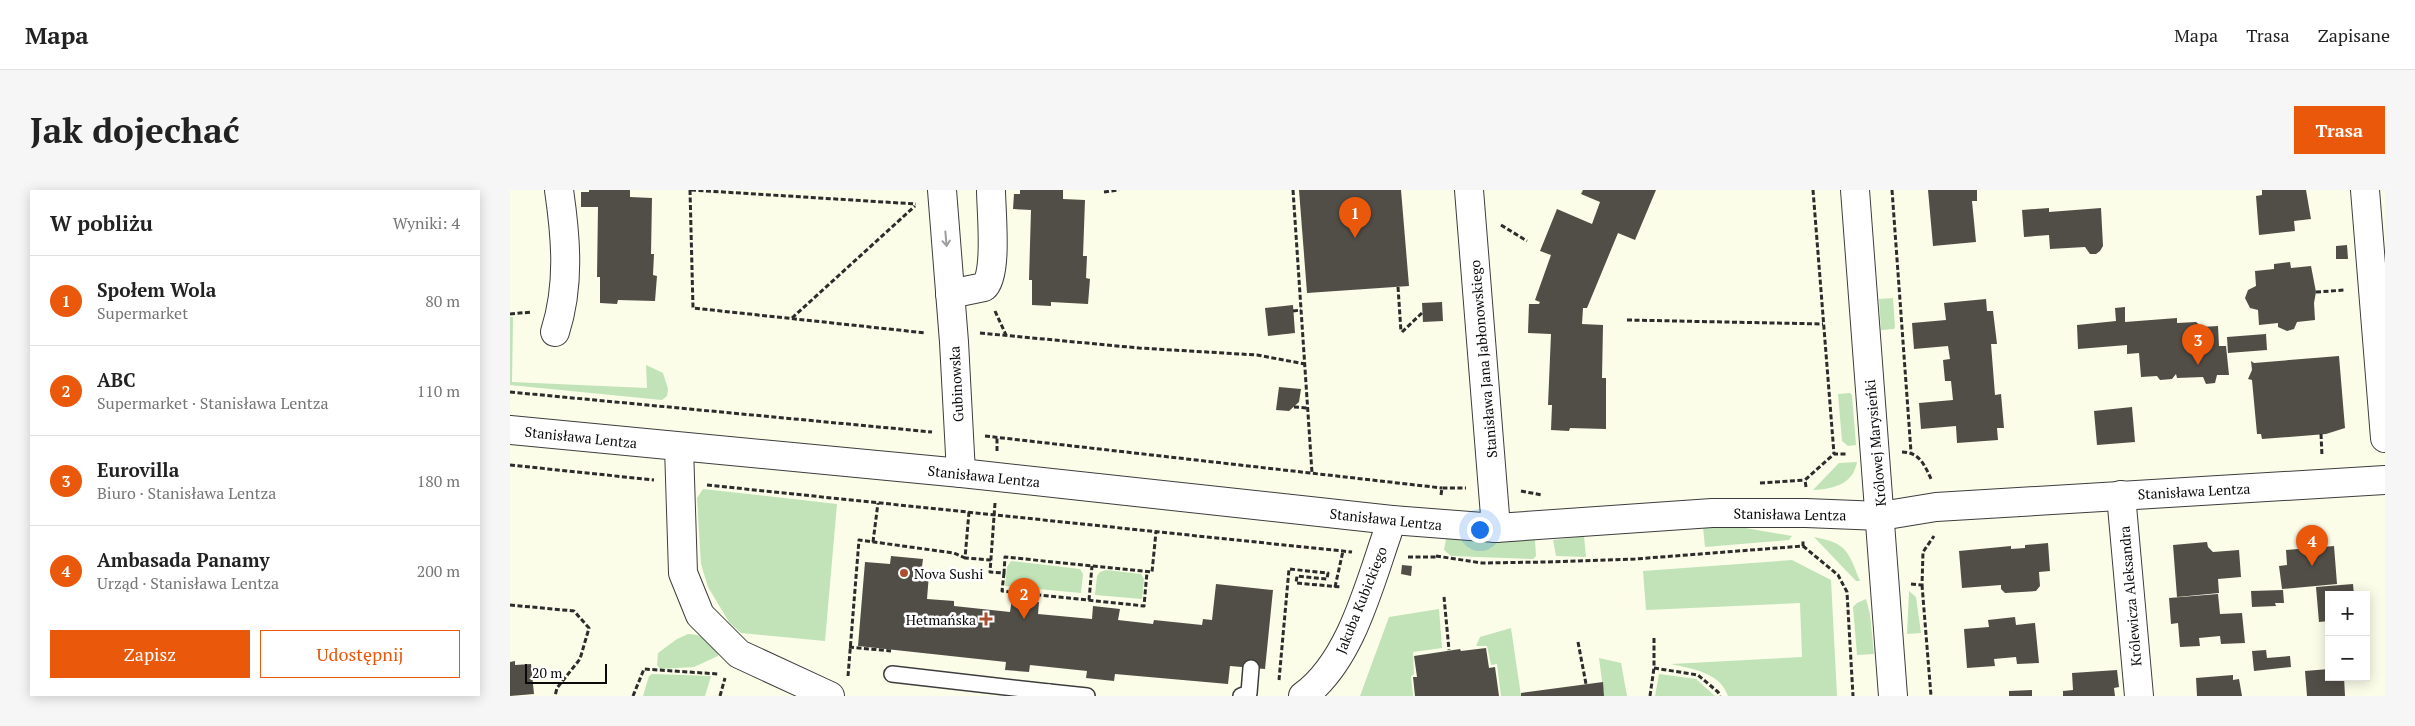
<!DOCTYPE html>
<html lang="pl">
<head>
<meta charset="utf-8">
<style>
  :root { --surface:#fff; --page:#f6f6f6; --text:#222; --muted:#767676; --line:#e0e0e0; --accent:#ea580c }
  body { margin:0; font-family:"PT Serif",serif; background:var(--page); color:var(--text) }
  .controls { position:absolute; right:15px; bottom:15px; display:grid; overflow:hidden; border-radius:0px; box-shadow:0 2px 12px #0003 }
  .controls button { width:45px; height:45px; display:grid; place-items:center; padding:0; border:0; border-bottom:1px solid var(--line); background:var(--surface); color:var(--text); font:25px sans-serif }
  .scale { position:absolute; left:15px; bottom:12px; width:82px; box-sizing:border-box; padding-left:5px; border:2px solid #0a0a0a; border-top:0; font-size:14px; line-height:18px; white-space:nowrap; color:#0a0a0a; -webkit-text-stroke:4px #fff; paint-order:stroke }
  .you { position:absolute; left:969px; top:339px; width:18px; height:18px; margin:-12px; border:4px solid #fff; border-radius:50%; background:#1a73e8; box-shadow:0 0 0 8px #1a73e833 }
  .badge { display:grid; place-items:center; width:32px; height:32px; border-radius:50%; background:var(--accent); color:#fff; font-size:16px; font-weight:700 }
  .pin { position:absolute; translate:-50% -41px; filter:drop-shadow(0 1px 2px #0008) }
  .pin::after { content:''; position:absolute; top:26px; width:18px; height:15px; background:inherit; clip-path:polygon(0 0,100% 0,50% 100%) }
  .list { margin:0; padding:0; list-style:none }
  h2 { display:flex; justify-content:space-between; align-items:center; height:65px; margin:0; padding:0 20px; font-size:21px }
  h2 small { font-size:16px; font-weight:400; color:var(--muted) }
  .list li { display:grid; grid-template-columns:32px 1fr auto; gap:15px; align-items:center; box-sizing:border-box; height:90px; padding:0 20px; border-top:1px solid var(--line) }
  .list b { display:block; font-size:19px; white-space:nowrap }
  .list p { margin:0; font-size:16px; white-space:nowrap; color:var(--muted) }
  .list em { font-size:16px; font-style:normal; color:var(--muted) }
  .actions { display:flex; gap:10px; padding:15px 20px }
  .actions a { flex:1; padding:11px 0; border:1px solid var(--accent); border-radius:0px; text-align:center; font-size:18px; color:var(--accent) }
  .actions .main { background:var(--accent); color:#fff }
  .map { position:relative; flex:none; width:1875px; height:506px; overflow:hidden; border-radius:0px }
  header { display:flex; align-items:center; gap:30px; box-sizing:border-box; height:70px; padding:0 25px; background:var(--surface); border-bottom:1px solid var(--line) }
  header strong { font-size:24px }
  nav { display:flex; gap:28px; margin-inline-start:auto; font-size:18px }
  .intro { display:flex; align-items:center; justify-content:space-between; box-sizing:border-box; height:120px; padding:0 30px }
  h1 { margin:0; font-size:35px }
  .button { padding:12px 22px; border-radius:0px; background:var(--accent); color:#fff; font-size:18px; font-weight:700 }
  main { display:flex; gap:30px; padding:0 30px }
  aside { flex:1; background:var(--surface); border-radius:0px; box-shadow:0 2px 12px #0003 }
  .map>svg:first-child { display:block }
  .green { fill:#c1e3b7 }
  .building { fill:#514e47 }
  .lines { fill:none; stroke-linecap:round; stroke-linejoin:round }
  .service-casing { stroke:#3d3d3d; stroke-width:18 }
  .minor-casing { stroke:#3d3d3d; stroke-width:30 }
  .path { stroke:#2c2c2c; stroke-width:3; stroke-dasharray:5 2.5; stroke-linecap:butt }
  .service { stroke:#fff; stroke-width:15 }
  .minor { stroke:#fff; stroke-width:28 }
  .oneway { stroke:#9d9d9d }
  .poi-dot { fill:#ab4f31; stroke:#fff; stroke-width:2 }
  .labels { text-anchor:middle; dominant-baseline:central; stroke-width:5; stroke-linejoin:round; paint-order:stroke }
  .street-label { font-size:14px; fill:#0a0a0a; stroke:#fff }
  .poi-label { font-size:14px; fill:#0a0a0a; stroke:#fff; text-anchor:start }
</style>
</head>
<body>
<header>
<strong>Mapa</strong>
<nav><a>Mapa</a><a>Trasa</a><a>Zapisane</a></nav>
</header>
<div class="intro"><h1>Jak dojechać</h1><a class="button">Trasa</a></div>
<main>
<aside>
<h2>W pobliżu<small>Wyniki: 4</small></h2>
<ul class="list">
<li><span class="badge">1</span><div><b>Społem Wola</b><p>Supermarket</p></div><em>80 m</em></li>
<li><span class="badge">2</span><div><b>ABC</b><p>Supermarket · Stanisława Lentza</p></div><em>110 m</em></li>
<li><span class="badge">3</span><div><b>Eurovilla</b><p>Biuro · Stanisława Lentza</p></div><em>180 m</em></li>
<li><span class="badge">4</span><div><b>Ambasada Panamy</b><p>Urząd · Stanisława Lentza</p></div><em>200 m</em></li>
</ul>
<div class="actions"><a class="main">Zapisz</a><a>Udostępnij</a></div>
</aside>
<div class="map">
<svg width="1875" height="506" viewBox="0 0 1875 506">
  <rect width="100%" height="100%" fill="#fbfde9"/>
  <g class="green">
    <path d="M1383,108L1385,137L1384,139L1371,140L1369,109Z"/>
    <path d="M0,127H3L2,192L137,198L136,175L153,183L158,199L157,206L152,210L0,195Z"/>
    <path d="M1340,203L1342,205L1346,255L1338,256L1332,251L1328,204Z"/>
    <path d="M1347,272C1343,294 1324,299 1303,300L1329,273Z"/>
    <path d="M193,299L327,314L315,451L231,443L219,432L198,397L191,374L187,308Z"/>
    <path d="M1224,336L1282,346L1279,350L1195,357L1193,337Z"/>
    <path d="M1074,346L1076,367L1046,366L1043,350Z"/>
    <path d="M1304,347C1337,353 1338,361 1350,391H1346Z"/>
    <path d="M936,349L985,351L1025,350L1026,366L1023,369L941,366L934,360Z"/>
    <path d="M1282,370L1321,390L1327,506H1218C1210,482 1182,479 1161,474L1292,467L1290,413L1136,420L1133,381Z"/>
    <path d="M501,371L570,379L573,384L571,403L495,396L497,377Z"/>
    <path d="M596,380L631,384L634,389L632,409L585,405L587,386L590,382Z"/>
    <path d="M1399,401L1406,407L1411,443L1397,444Z"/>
    <path d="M1356,409L1360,424L1364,464L1347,465L1343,417L1347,413Z"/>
    <path d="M929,419L932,458L903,462L904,484L901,486L903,506H850L879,427Z"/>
    <path d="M1001,438L1011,506H991L987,474L981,475L977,456H966L970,447Z"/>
    <path d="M178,444C189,444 204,450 209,460L208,466L184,477L150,479L147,475L148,463L167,449Z"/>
    <path d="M1089,468L1111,473L1117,506H1094Z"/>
    <path d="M142,484L201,486L195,506H133L139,486Z"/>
    <path d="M1149,484L1186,489L1205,506H1145Z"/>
  </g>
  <g class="building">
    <path d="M79,0H120V7L142,8L141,64H144L143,85L147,86L145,111L108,110L107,114L90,113V87H87L88,17H71V2H79Z"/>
    <path d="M510,0H553V9L575,10L573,66H577L576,88L580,89L578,114L541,112V116L522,115V90H519L521,20L503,19L504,4H510Z"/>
    <path d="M789,0H891L899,96L797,103Z"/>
    <path d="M1073,0H1146L1125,50L1108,43L1077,118H1073L1072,134L1093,135L1092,188H1096V239L1060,238L1059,241L1041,240L1042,215H1038L1041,144L1018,143L1019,114H1029L1030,112L1025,110L1041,65L1030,61L1047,19L1082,34L1090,12L1071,4Z"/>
    <path d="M1418,0H1467V11H1462L1466,52L1423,56Z"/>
    <path d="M1752,0H1796L1801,29L1784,31L1785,41L1749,45L1746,6L1752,5Z"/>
    <path d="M1539,18V22L1591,18L1593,56L1590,61L1586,64H1580L1575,57L1540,59L1539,45L1514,47L1512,20Z"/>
    <path d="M1837,55L1838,69H1826V56Z"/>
    <path d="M1780,72L1781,78L1801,76L1806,102L1804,113L1805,130L1787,132L1784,139L1777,141L1768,137V133L1749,135L1748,120L1740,118L1735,108L1738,100L1746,96L1745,81L1764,79V74Z"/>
    <path d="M1476,109L1477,121H1483L1487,154H1481L1485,205L1491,204L1494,238H1487L1488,250L1447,253L1446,236L1411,239L1409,213L1443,210L1441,191H1435L1433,170L1440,169L1438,156L1404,159L1402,133L1436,130L1434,113Z"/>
    <path d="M932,112L933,131L913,132L912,113Z"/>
    <path d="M783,115L785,143L758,146L755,118Z"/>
    <path d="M1615,117V132L1667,128V133L1686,132L1692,137L1708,136L1709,156H1716L1719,185H1707L1705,193L1696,194L1693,187L1667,188L1666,184L1662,189L1650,190L1647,186L1631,187L1629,163L1617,164V155L1568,159L1567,135L1606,131L1605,118Z"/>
    <path d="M1756,144L1757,160L1718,163L1717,147Z"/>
    <path d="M1829,166L1835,238L1816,244L1752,249L1751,244H1747L1742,190L1738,189L1742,180L1741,171L1744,173Z"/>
    <path d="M769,197L791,199L789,212L779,221L766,220Z"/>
    <path d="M1622,217L1625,252L1587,255L1584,221Z"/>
    <path d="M1697,352L1698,357L1703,362L1729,360L1731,387L1708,389L1709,403L1667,407L1663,355Z"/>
    <path d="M1538,353L1540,381L1529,382L1530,396L1526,401L1495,403L1491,399V395L1452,398L1449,361L1501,356V359L1515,358V355Z"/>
    <path d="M1824,356L1827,394L1772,399L1769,376L1777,375L1776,360Z"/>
    <path d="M381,366L413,369L411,384H419L417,409L444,411V416L500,422L502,409L529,412L528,424L582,429L583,416L610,419L608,430L643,434L644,430L692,435L693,429L702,430L706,394L763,400L755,479L720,476L718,494L605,484L604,491L576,488L577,481L520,475L519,482L495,480L496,472L348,456L355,372L380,374Z"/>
    <path d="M892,375L902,376L901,386L891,384Z"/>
    <path d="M1843,394L1844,405H1819V431L1809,432L1806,397Z"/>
    <path d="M1773,400L1774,413H1765L1766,416L1742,417L1741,401Z"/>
    <path d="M1708,404L1710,424L1732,423L1735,453L1711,454L1710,446L1689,448L1690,456L1670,457L1668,433L1661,434L1659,408Z"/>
    <path d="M1505,427L1506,435L1525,433L1529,473L1507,474L1506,467L1484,469L1485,476L1457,478L1454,439L1479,437L1478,430Z"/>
    <path d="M976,458L979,478L985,477L989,506H905L903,487H907L904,466L950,459L951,461Z"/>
    <path d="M1756,460L1757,468L1780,466L1781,477L1744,481L1742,461Z"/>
    <path d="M5,471V475L21,474L24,504L0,506V472Z"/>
    <path d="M1819,479V487H1834L1835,506H1797L1795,481Z"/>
    <path d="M1607,480L1609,497L1604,498L1605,506H1553V501L1563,500L1562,483Z"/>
    <path d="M1723,485V490L1729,489L1732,506H1687L1686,488Z"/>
    <path d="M1093,492L1094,506H1011V503Z"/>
    <path d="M1522,500V506H1499V501Z"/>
  </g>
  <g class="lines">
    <defs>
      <g id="service">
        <path d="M382,484L539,502"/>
        <path d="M538,506L539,502L577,506"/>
        <path d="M731,506L739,503L741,478"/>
      </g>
      <g id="minor">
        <path d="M432,0L444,152L451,283"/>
        <path d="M959,0L986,338"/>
        <path d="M1345,0L1383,506"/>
        <path d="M1855,0L1875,248"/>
        <path d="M440,104L474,97C488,86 481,19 481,0"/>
        <path d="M45,142C60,95 56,48 49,0"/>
        <path d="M0,240L451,283L882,330L986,338L1202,323H1296L1371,326L1426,317L1875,290"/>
        <path d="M169,257L173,383L190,425L229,464L320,506"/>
        <path d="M1611,305L1629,506"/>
        <path d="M793,506C843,470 861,387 882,330"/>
      </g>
    </defs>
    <use href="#service" class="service-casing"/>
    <use href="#minor" class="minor-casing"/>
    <g class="path">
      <path d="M180,0L183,118L416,143"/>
      <path d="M181,0L406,14"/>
      <path d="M783,0L802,283"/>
      <path d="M1303,0L1324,264"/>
      <path d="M1382,0L1401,262"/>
      <path d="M594,2L609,0"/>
      <path d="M991,35L1017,51"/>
      <path d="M888,97L891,142"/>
      <path d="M1806,102L1835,100"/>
      <path d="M485,121L496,145"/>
      <path d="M783,121L791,120"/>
      <path d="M0,124L22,122"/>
      <path d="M282,128L405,16"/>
      <path d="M1117,130L1313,134"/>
      <path d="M892,142L913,122"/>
      <path d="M470,143L629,158L747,165L795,174"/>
      <path d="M0,202L422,242"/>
      <path d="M784,217L798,218"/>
      <path d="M1811,244L1812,266"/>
      <path d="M475,246L932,298"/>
      <path d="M487,261V247"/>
      <path d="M1392,262C1410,262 1415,276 1422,291"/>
      <path d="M0,275L144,290"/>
      <path d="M1250,293L1295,290"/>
      <path d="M197,295L842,362"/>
      <path d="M1296,297L1295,290L1324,264H1337"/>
      <path d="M1011,301L1032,305"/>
      <path d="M931,305L932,298H956"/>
      <path d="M485,313L480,382L494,383L495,367L642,382L646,342"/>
      <path d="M459,322L455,368L481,370"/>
      <path d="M363,352L368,313"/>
      <path d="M1293,356L1328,385L1337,402L1343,506"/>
      <path d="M926,366L972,373L1036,372L1125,369L1293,356V349"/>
      <path d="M898,367H926"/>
      <path d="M494,383L492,401L634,416L637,382"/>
      <path d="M1401,394L1412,395L1413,362L1424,346"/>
      <path d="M1412,395L1421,506"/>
      <path d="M825,397L833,361"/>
      <path d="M934,407L939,460"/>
      <path d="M579,410L582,376"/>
      <path d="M0,415L64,421L79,438L70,469L47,498L45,506"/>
      <path d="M1144,448V478L1188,485L1208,502L1210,506"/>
      <path d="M1068,452L1076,494"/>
      <path d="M339,457L381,461"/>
      <path d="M338,486L349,350L444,363L455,368"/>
      <path d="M769,490L779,379L818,383L817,389L787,386L786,393L831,397"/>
      <path d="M123,506L134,479L208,484"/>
      <path d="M210,506L215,488"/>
      <path d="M1140,506L1144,478"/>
    </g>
    <use href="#service" class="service"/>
    <use href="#minor" class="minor"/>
  </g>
  <defs><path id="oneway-shaft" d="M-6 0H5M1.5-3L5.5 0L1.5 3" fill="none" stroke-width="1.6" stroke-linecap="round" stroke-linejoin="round" transform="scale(1.25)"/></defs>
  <use class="oneway" href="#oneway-shaft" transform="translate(436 49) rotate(85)"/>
  <g class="poi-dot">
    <circle cx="394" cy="383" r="5"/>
    <path d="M473.5 421.5h5v5h5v5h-5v5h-5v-5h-5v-5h5z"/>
  </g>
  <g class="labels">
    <g class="street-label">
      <text transform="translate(973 169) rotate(-95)">Stanisława Jana Jabłonowskiego</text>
      <text transform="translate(446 194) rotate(-93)">Gubinowska</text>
      <text transform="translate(71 247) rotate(6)">Stanisława Lentza</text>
      <text transform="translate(1365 253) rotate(-95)">Królowej Marysieńki</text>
      <text transform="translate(474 286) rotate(6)">Stanisława Lentza</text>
      <text transform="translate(1684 301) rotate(-3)">Stanisława Lentza</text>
      <text transform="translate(1280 324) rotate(1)">Stanisława Lentza</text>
      <text transform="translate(876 329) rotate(6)">Stanisława Lentza</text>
      <text transform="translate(1620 406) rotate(-95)">Królewicza Aleksandra</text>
      <text transform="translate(851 410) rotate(-68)">Jakuba Kubickiego</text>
    </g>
    <g class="poi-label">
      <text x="404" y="383">Nova Sushi</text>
      <text x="466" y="429" text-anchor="end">Hetmańska</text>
    </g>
  </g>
</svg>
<div class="controls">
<button>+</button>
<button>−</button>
</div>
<div class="scale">20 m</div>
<div class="you"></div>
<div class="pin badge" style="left:845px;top:48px">1</div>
<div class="pin badge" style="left:514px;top:429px">2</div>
<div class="pin badge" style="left:1688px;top:175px">3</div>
<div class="pin badge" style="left:1802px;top:376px">4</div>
</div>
</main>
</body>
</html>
